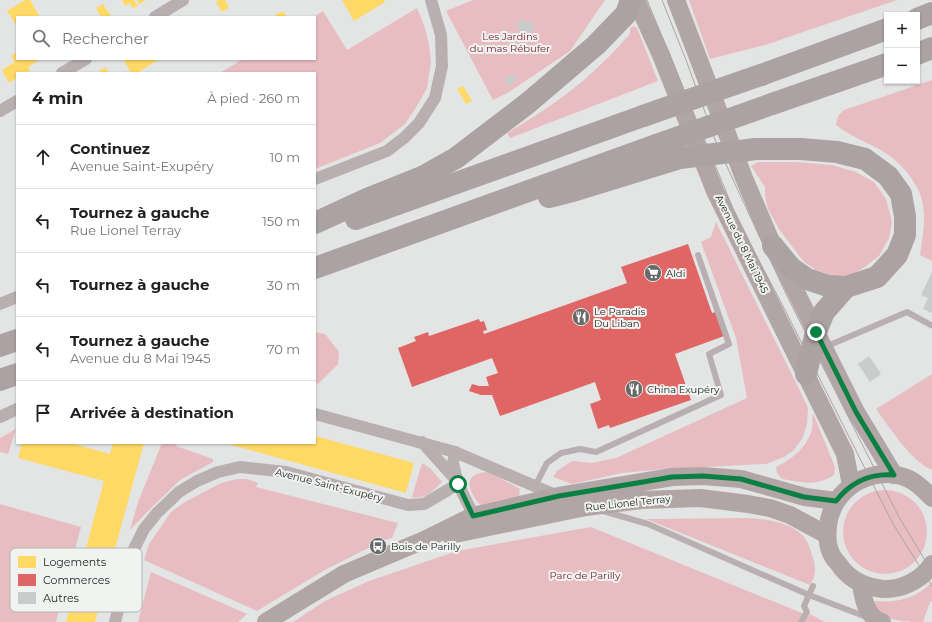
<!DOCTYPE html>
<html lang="fr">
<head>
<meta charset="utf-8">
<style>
  :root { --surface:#fff; --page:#f6f6f6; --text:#202124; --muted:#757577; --line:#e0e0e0 }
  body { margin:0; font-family:Montserrat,sans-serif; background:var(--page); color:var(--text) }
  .controls { position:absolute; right:12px; top:12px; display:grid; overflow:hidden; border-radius:0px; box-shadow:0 1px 3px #0004 }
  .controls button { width:36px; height:36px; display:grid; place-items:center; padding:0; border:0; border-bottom:1px solid var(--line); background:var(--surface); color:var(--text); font:20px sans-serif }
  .stop { position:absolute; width:12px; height:12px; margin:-9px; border:3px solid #0b8043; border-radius:50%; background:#fff }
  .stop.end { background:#0b8043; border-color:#fff; box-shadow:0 1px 4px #0008 }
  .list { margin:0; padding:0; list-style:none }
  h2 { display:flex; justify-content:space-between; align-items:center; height:52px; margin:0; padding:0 16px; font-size:17px }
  h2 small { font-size:13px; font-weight:400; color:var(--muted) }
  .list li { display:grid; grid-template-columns:26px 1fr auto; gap:12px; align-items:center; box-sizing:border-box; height:64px; padding:0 16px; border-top:1px solid var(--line) }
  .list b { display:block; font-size:15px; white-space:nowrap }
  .list p { margin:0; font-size:13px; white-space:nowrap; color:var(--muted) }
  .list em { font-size:13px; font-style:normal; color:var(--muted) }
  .icon { flex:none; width:22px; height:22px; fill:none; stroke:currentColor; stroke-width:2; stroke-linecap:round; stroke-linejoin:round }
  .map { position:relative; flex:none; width:932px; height:622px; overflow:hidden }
  .search { position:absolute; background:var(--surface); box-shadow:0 1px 3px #0004; left:16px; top:16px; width:300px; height:44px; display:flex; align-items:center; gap:10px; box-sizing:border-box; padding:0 14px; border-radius:0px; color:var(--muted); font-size:15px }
  .panel { position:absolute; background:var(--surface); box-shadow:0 1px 3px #0004; left:16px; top:72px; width:300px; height:372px; border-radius:0px }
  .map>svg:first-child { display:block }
  .green { fill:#e7bdc1 }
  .homes { fill:#ffd966 }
  .shops { fill:#e06666 }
  .building { fill:#cacccb }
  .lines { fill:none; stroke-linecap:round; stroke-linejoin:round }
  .lane { stroke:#baafb0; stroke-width:6 }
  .street { stroke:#baafb0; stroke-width:12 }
  .secondary { stroke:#b2a5a6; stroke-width:18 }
  .highway { stroke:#ada2a3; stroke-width:22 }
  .tram { stroke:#a8a5a4; stroke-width:1 }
  .highway-bridge { stroke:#ada2a3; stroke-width:22 }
  .route { stroke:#0b8043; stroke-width:5 }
  .labels { text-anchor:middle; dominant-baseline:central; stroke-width:4; stroke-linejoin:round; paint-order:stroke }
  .park-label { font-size:10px; fill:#781a2f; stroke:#f0f3f0 }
  .street-label { font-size:10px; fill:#262827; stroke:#f0f3f0 }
  .poi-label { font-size:10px; fill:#262827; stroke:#f0f3f0; text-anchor:start }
  .key { fill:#f0f3f0; stroke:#b3b6b4; stroke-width:1 }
  .key-label { font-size:11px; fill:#262827 }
</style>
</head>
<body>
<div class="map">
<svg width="932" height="622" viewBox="0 0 932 622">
  <rect width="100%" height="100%" fill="#e3e5e4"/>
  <g class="green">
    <path d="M473,0H605L570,51L509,92L493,100L446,11Z"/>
    <path d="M689,0H897L765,45L710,59Z"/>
    <path d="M417,8L425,28L429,44L431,62L427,88L417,106L405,124L380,143L315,169V73H220L243,59H315V17H313L323,11L347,50Z"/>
    <path d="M634,26L637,28L658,81L510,138L507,133C534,117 561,100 585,79C601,65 616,50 630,34V28Z"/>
    <path d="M932,80V261L920,255C922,239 926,222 923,206C921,186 903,165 887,154C870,143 851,137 836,125L838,116L844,110Z"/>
    <path d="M758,162H795L832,165L856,172L874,182L886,199L892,221L889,238L879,256L862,269L853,274L836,277L816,270L804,262L779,229L768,209L765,195V187L751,166Z"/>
    <path d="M716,222L803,397L808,408L807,424L802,439L794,450L784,457L766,464L665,469L622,473L572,484L553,477L557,471L572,461L591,463L616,458L747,398L736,338L701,242L711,237Z"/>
    <path d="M315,332L325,334L339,352L338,364L318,384L315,383Z"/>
    <path d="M932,374V470C911,461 889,427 876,409Z"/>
    <path d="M813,413L835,467L834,475C816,487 801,482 782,479L777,473L776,467C792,459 807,448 812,429C813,424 812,418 813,413Z"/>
    <path d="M16,429L8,454L0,452V438Z"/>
    <path d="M162,443H177L176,446L213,459V462L180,480L147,512L130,530L138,502Z"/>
    <path d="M422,463L430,468L442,482C433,490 426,500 412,497Z"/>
    <path d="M485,472L493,474L520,489L519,497L483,508C471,496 459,475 485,472Z"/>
    <path d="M237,479H247L258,483L256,487L398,523L392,538L384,540L323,571L257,611L144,560L149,544L171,512L185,502L221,483Z"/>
    <circle cx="885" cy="532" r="42"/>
    <path d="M0,504L81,527L56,622H0Z"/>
    <path d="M747,518C765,519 790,522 803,536C808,541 811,551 813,558C816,567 816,577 810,585L646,519Z"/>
    <path d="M591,527L809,616L810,614L825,622H293L325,601L369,581L457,551Z"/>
    <path d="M151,572L247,614L238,622H138Z"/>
    <path d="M932,582V601L930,602L923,622C908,622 888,622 877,610C875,608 874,604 873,601C895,603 917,599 932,582Z"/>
  </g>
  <g class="homes">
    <path d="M25,0H30L40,17H17V26L7,11Z"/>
    <path d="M122,0H134L138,6L133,8L129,3L125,6Z"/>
    <path d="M137,0H146L139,4Z"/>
    <path d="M219,0H225L229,8L222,12L216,2Z"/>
    <path d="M342,0H384L385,2L354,21Z"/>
    <path d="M103,4L111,16L109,17H101L96,8Z"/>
    <path d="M283,11L287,17H272Z"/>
    <path d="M17,52V59H41L28,67L30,70L26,73H17V78L9,83L2,70L15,62L11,56Z"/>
    <path d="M123,59H157L158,60L137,73H131Z"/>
    <path d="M106,67L109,73H96Z"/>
    <path d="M463,86L472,101L466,104L457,89Z"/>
    <path d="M315,436L414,463L406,493L224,443H315Z"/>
    <path d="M22,443H71L110,454L113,443H144L95,622H66L104,481L18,458Z"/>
  </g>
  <path class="shops" d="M688,244L712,313L716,312L724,336L675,354L691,400L610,428L609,425L598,429L590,404L601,400L595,382L500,416L492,395H481L469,391L472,384L479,386H489L486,377L498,373L492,358L412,387L398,348L416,341L414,337L428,332L429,336L479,319L480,322L484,321L487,330L483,331L484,334L627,283L621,267Z"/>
  <g class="building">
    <path d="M524,19L526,22L530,20L535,29L523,36L516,24Z"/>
    <path d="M513,74L517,80L508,86L504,79Z"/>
    <path d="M932,272V313L923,309L928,298L921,295Z"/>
    <path d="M869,356L881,374L870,382L858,364Z"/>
  </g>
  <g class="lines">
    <g class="lane">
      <path d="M825,347L907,312L931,325"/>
      <path d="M535,486L547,463L561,453L580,449L596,452L721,395L709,354L729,344L698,255"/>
      <path d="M603,511L648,524L809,595L869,618"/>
      <path d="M801,622L807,612L804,606L813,586"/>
    </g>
    <g class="street">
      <path d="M155,17L183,0"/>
      <path d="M62,73L86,59"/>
      <path d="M0,111L17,101"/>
      <path d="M315,179L387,151L404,138L419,123L435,98L442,66L441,35L431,0"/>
      <path d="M0,304L17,297"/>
      <path d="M315,414L455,452L558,496"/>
      <path d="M0,417L17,409"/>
      <path d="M422,442L456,480"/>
      <path d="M455,452L453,463L458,484L477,522"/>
      <path d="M115,622L133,551L144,529L157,513L179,492L197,481L218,472L240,467L286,472L408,505L424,504L458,484"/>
    </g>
    <g class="secondary">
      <path d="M636,0L661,55L715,191L845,454L851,485"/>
      <path d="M676,0L744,178L773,246L856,412L894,475"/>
      <path d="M932,498C925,491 918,483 909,479C873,463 832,488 828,526C827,535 827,545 831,553C832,556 835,560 838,563C848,579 865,587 883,589C902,590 923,579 932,564"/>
      <path d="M450,535L586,507L641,500L700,498L748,504L770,508L790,515L827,535"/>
      <path d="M861,584C863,598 866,617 882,622"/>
      <path d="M266,622L344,574L424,540L473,516L559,496L672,477L703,476L741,479L805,497L836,501"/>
    </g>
    <g class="highway">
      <path d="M917,19L932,13"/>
      <path d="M917,54L932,48"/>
      <path d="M761,75L887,29"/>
      <path d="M772,104L887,64"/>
      <path d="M756,149H801L837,152L865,159L888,176L901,194L905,216V235L897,255L877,277L846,287L828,286L807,279L791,268L773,246"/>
      <path d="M549,197L576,190L680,158"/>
      <path d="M356,219L643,116"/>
      <path d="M315,223L367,199L422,177L456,158L528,103L596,45L626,14L631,0"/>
      <path d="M315,268L656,145"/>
      <path d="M0,346L17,340"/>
      <path d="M806,374L816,332L824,312L846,287"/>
      <path d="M0,380L17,374"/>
    </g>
    <g class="tram">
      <path d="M647,0L739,223L784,308L893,524L932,586"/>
      <path d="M662,0L686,60L717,145L787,296L899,517L932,572"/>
    </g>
    <g class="highway-bridge">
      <path d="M643,116L761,75"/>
      <path d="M656,145L772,104"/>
      <path d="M680,158L756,149"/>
    </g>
  </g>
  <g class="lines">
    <path class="route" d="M458,484L473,516L559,496L643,482L672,477L703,476L741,479L804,497L836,501C851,482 869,473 894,475L856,412L816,332"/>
  </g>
  <defs>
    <symbol id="supermarket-disc" viewBox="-11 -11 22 22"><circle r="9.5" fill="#686a69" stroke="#f0f3f0"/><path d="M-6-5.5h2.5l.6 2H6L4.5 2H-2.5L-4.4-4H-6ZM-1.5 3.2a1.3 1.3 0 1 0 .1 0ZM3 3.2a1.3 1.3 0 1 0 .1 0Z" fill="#fff"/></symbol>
    <symbol id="restaurant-disc" viewBox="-11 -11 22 22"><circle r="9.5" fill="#686a69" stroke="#f0f3f0"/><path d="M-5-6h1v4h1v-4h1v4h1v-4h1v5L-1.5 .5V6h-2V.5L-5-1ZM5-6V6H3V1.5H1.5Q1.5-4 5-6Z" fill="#fff"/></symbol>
    <symbol id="bus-disc" viewBox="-11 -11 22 22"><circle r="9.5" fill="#686a69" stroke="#f0f3f0"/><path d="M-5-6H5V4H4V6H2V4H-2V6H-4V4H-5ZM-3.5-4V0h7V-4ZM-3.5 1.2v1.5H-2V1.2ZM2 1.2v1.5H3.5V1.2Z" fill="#fff"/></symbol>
  </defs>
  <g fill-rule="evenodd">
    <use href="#supermarket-disc" x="643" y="263" width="20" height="20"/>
    <use href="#restaurant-disc" x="571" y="307" width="20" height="20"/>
    <use href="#restaurant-disc" x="624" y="379" width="20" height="20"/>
    <use href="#bus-disc" x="368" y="536" width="20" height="20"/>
  </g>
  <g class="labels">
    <g class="park-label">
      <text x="510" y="36">Les Jardins<tspan x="510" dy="12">du mas Rébufer</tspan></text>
      <text x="585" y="575">Parc de Parilly</text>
    </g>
    <g class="street-label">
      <text transform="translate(742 244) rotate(64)">Avenue du 8 Mai 1945</text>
      <text transform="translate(329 485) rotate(14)">Avenue Saint-Exupéry</text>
      <text transform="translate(628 503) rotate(-6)">Rue Lionel Terray</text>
    </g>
    <g class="poi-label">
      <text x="666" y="273">Aldi</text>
      <text x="594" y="311">Le Paradis<tspan x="594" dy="12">Du Liban</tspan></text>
      <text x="647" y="389">China Exupéry</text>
      <text x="391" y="546">Bois de Parilly</text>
    </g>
  </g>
  <rect x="10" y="548" width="132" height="64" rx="6" class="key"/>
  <rect x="18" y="556" width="18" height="12" fill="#ffd966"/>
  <rect x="18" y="574" width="18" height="12" fill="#e06666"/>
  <rect x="18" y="592" width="18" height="12" fill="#cacccb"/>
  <g class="key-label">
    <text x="43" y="566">Logements</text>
    <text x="43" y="584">Commerces</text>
    <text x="43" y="602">Autres</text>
  </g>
</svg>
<div class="controls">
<button>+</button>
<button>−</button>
</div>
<div class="stop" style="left:458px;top:484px"></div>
<div class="stop end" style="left:816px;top:332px"></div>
<div class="search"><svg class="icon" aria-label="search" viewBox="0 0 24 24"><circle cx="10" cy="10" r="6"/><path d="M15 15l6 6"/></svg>Rechercher</div>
<section class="panel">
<h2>4 min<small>À pied · 260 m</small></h2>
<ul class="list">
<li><svg class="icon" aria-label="ahead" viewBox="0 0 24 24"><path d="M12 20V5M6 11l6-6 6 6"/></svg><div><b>Continuez</b><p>Avenue Saint-Exupéry</p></div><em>10 m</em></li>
<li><svg class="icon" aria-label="left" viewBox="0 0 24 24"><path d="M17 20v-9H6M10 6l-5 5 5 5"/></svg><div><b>Tournez à gauche</b><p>Rue Lionel Terray</p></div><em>150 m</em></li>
<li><svg class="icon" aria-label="left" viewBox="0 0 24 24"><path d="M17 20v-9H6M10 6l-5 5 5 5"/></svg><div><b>Tournez à gauche</b></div><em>30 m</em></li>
<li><svg class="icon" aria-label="left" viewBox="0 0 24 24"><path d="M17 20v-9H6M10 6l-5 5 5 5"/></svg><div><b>Tournez à gauche</b><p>Avenue du 8 Mai 1945</p></div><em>70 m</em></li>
<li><svg class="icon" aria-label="arrive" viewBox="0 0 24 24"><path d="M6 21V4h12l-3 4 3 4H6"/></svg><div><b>Arrivée à destination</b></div></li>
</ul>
</section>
</div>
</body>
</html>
